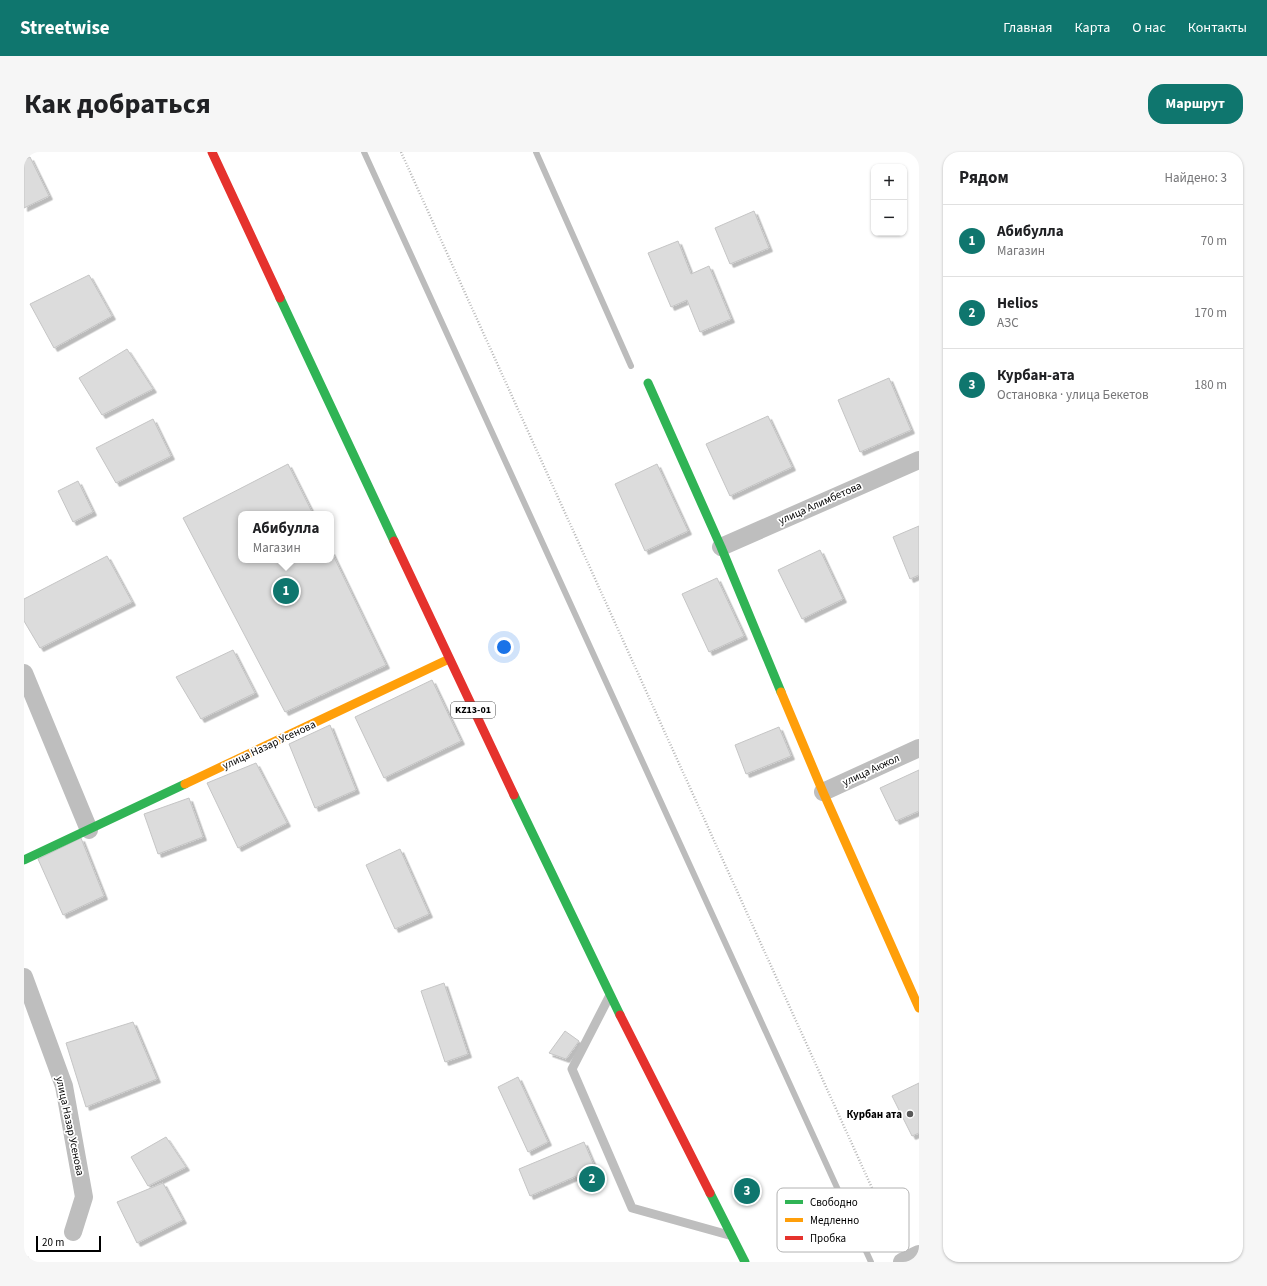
<!DOCTYPE html>
<html lang="ru">
<head>
<meta charset="utf-8">
<style>
  :root { --surface:#fff; --page:#f6f6f6; --text:#202124; --muted:#757577; --line:#e0e0e0; --accent:#0f766e }
  body { margin:0; font-family:"Source Sans 3",sans-serif; background:var(--page); color:var(--text) }
  .controls { position:absolute; right:12px; top:12px; display:grid; overflow:hidden; border-radius:8px; box-shadow:0 1px 3px #0004 }
  .controls button { width:36px; height:36px; display:grid; place-items:center; padding:0; border:0; border-bottom:1px solid var(--line); background:var(--surface); color:var(--text); font:20px sans-serif }
  .scale { position:absolute; left:12px; bottom:10px; width:65px; box-sizing:border-box; padding-left:4px; border:2px solid #000; border-top:0; font-size:11px; line-height:14px; white-space:nowrap; color:#000; -webkit-text-stroke:3px #fff; paint-order:stroke }
  .you { position:absolute; left:480px; top:495px; width:14px; height:14px; margin:-10px; border:3px solid #fff; border-radius:50%; background:#1a73e8; box-shadow:0 0 0 6px #1a73e833 }
  .badge { display:grid; place-items:center; width:26px; height:26px; border-radius:50%; background:var(--accent); color:#fff; font-size:13px; font-weight:700 }
  .pin { position:absolute; translate:-50% -50%; border:2px solid #fff; box-shadow:0 1px 4px #0006 }
  .popup { position:absolute; left:214px; top:359px; width:96px; height:52px; box-sizing:border-box; display:grid; place-content:center; border-radius:8px; background:var(--surface); filter:drop-shadow(0 1px 3px #0005); font-size:13px; white-space:nowrap; color:var(--muted) }
  .popup b { font-size:15px; color:var(--text) }
  .popup::after { content:''; position:absolute; left:50%; top:100%; margin-left:-8px; border:8px solid transparent; border-top-color:var(--surface) }
  .list { margin:0; padding:0; list-style:none }
  h2 { display:flex; justify-content:space-between; align-items:center; height:52px; margin:0; padding:0 16px; font-size:17px }
  h2 small { font-size:13px; font-weight:400; color:var(--muted) }
  .list li { display:grid; grid-template-columns:26px 1fr auto; gap:12px; align-items:center; box-sizing:border-box; height:72px; padding:0 16px; border-top:1px solid var(--line) }
  .list b { display:block; font-size:15px; white-space:nowrap }
  .list p { margin:0; font-size:13px; white-space:nowrap; color:var(--muted) }
  .list em { font-size:13px; font-style:normal; color:var(--muted) }
  .map { position:relative; flex:none; width:895px; height:1110px; overflow:hidden; border-radius:16px }
  header { display:flex; align-items:center; gap:24px; box-sizing:border-box; height:56px; padding:0 20px; background:var(--accent); color:#fff }
  header strong { font-size:19px }
  nav { display:flex; gap:22px; margin-inline-start:auto; font-size:14px }
  .intro { display:flex; align-items:center; justify-content:space-between; box-sizing:border-box; height:96px; padding:0 24px }
  h1 { margin:0; font-size:28px }
  .button { padding:10px 18px; border-radius:16px; background:var(--accent); color:#fff; font-size:14px; font-weight:700 }
  main { display:flex; gap:24px; padding:0 24px }
  aside { flex:1; background:var(--surface); border-radius:16px; box-shadow:0 1px 3px #0004 }
  .map>svg:first-child { display:block }
  .lines { fill:none; stroke-linecap:round; stroke-linejoin:round }
  .stream { stroke:#bcbcbc; stroke-width:6 }
  .building { fill:#dcdcdc; stroke:#c5c5c5; filter:url(#shadow) }
  .path { stroke:#b8b8b8; stroke-width:2.5; stroke-dasharray:1 2; stroke-linecap:butt }
  .lane { stroke:#bebebe; stroke-width:9 }
  .street { stroke:#bebebe; stroke-width:18 }
  .fast { stroke:#30b455; stroke-width:9 }
  .slow { stroke:#ff9f0a; stroke-width:9 }
  .jam { stroke:#e5322d; stroke-width:9 }
  .poi-dot { fill:#595959; stroke:#fff; stroke-width:1.5 }
  .labels { text-anchor:middle; dominant-baseline:central; stroke-width:3.5; stroke-linejoin:round; paint-order:stroke }
  .shield { fill:#fff; stroke:#4c4c4c; stroke-width:1 }
  .shield-label { font-size:10px; font-weight:bold; fill:#000 }
  .street-label { font-size:11px; fill:#000; stroke:#fff }
  .poi-label { font-size:11px; font-weight:bold; fill:#000; stroke:#fff; text-anchor:end }
  .key { fill:#fff; stroke:#b2b2b2; stroke-width:1 }
  .key-label { font-size:11px; fill:#000 }
</style>
</head>
<body>
<header>
<strong>Streetwise</strong>
<nav><a>Главная</a><a>Карта</a><a>О нас</a><a>Контакты</a></nav>
</header>
<div class="intro"><h1>Как добраться</h1><a class="button">Маршрут</a></div>
<main>
<div class="map">
<svg width="895" height="1110" viewBox="0 0 895 1110">
  <defs>
    <filter id="shadow"><feDropShadow dx="3.5" dy="3.5" stdDeviation="0" flood-color="#0004"/></filter>
  </defs>
  <rect width="100%" height="100%" fill="#fff"/>
  <g class="lines">
    <g class="stream">
      <path d="M340,0L847,1110"/>
      <path d="M512,0L607,214"/>
    </g>
  </g>
  <g class="building">
    <path d="M6,5L25,44L0,56V8Z"/>
    <path d="M730,59L745,96L706,112L691,76Z"/>
    <path d="M654,89L667,122L685,114L707,167L676,180L663,148L647,155L624,101Z"/>
    <path d="M65,123L88,164L30,196L6,152Z"/>
    <path d="M103,197L129,237L78,263L55,226Z"/>
    <path d="M865,226L887,278L836,300L814,248Z"/>
    <path d="M744,264L768,315L706,344L682,292Z"/>
    <path d="M129,267L147,304L92,331L72,296Z"/>
    <path d="M264,312L289,362H217V408H307V399L362,513L261,560L159,366Z"/>
    <path d="M633,312L664,379L621,399L591,332Z"/>
    <path d="M54,329L69,360L49,370L34,339Z"/>
    <path d="M895,374V423L886,427L869,385Z"/>
    <path d="M796,398L819,447L778,467L754,418Z"/>
    <path d="M83,404L108,450L16,496L0,469V447Z"/>
    <path d="M693,426L720,484L685,500L658,442Z"/>
    <path d="M209,498L231,541L177,567L152,525Z"/>
    <path d="M408,528L437,589L360,626L331,565Z"/>
    <path d="M306,573L332,638L291,656L265,592Z"/>
    <path d="M755,575L767,604L722,622L711,593Z"/>
    <path d="M232,611L263,671L214,696L183,631Z"/>
    <path d="M895,618V659L872,669L856,636Z"/>
    <path d="M165,646L179,685L134,702L120,662Z"/>
    <path d="M57,686L80,744L39,763L14,707Z"/>
    <path d="M376,697L405,762L371,777L342,713Z"/>
    <path d="M420,831L444,902L421,910L397,839Z"/>
    <path d="M109,870L133,927L62,955L42,891Z"/>
    <path d="M541,879L555,889L542,907L525,901Z"/>
    <path d="M494,925L524,990L504,1000L474,935Z"/>
    <path d="M895,931V981L888,984L868,944Z"/>
    <path d="M142,985L162,1015L124,1034L107,1005Z"/>
    <path d="M560,990L571,1016L506,1044L495,1017Z"/>
    <path d="M139,1031L159,1068L113,1091L93,1050Z"/>
    <path d="M0,1101L4,1110H0Z"/>
  </g>
  <g class="lines">
    <path class="path" d="M377,0L858,1058L877,1088"/>
    <path class="lane" d="M585,845L548,917L608,1056L705,1083"/>
    <g class="street">
      <path d="M697,395L895,308"/>
      <path d="M0,521L65,678"/>
      <path d="M799,640L895,596"/>
      <path d="M0,825L40,934L60,1045L49,1080"/>
      <path d="M878,1110L895,1102"/>
    </g>
    <g class="fast">
      <path d="M256,146L370,389"/>
      <path d="M624,231L697,395L757,540"/>
      <path d="M490,643L596,863"/>
      <path d="M0,708L161,632"/>
      <path d="M686,1041L721,1110"/>
    </g>
    <g class="slow">
      <path d="M757,540L799,640L895,856"/>
      <path d="M161,632L425,507"/>
    </g>
    <g class="jam">
      <path d="M188,0L256,146"/>
      <path d="M370,389L490,643"/>
      <path d="M596,863L686,1041"/>
    </g>
  </g>
  <circle class="poi-dot" cx="886" cy="962" r="4"/>
  <g class="labels">
    <rect class="shield" x="427" y="550" width="44" height="16" rx="3"/>
    <g class="shield-label">
      <text x="449" y="558">KZ13-01</text>
    </g>
    <g class="street-label">
      <text transform="translate(796 351) rotate(-24)">улица Алимбетова</text>
      <text transform="translate(245 593) rotate(-25)">улица Назар Усенова</text>
      <text transform="translate(847 618) rotate(-25)">улица Акжол</text>
      <text transform="translate(46 974) rotate(78)">улица Назар Усенова</text>
    </g>
    <g class="poi-label">
      <text x="878" y="962">Курбан ата</text>
    </g>
  </g>
  <rect x="753" y="1036" width="132" height="64" rx="6" class="key"/>
  <rect x="761" y="1048" width="18" height="4" fill="#30b455"/>
  <rect x="761" y="1066" width="18" height="4" fill="#ff9f0a"/>
  <rect x="761" y="1084" width="18" height="4" fill="#e5322d"/>
  <g class="key-label">
    <text x="786" y="1054">Свободно</text>
    <text x="786" y="1072">Медленно</text>
    <text x="786" y="1090">Пробка</text>
  </g>
</svg>
<div class="controls">
<button>+</button>
<button>−</button>
</div>
<div class="scale">20 m</div>
<div class="you"></div>
<div class="pin badge" style="left:262px;top:439px">1</div>
<div class="popup"><b>Абибулла</b>Магазин</div>
<div class="pin badge" style="left:568px;top:1027px">2</div>
<div class="pin badge" style="left:723px;top:1039px">3</div>
</div>
<aside>
<h2>Рядом<small>Найдено: 3</small></h2>
<ul class="list">
<li><span class="badge">1</span><div><b>Абибулла</b><p>Магазин</p></div><em>70 m</em></li>
<li><span class="badge">2</span><div><b>Helios</b><p>АЗС</p></div><em>170 m</em></li>
<li><span class="badge">3</span><div><b>Курбан-ата</b><p>Остановка · улица Бекетов</p></div><em>180 m</em></li>
</ul>
</aside>
</main>
</body>
</html>
